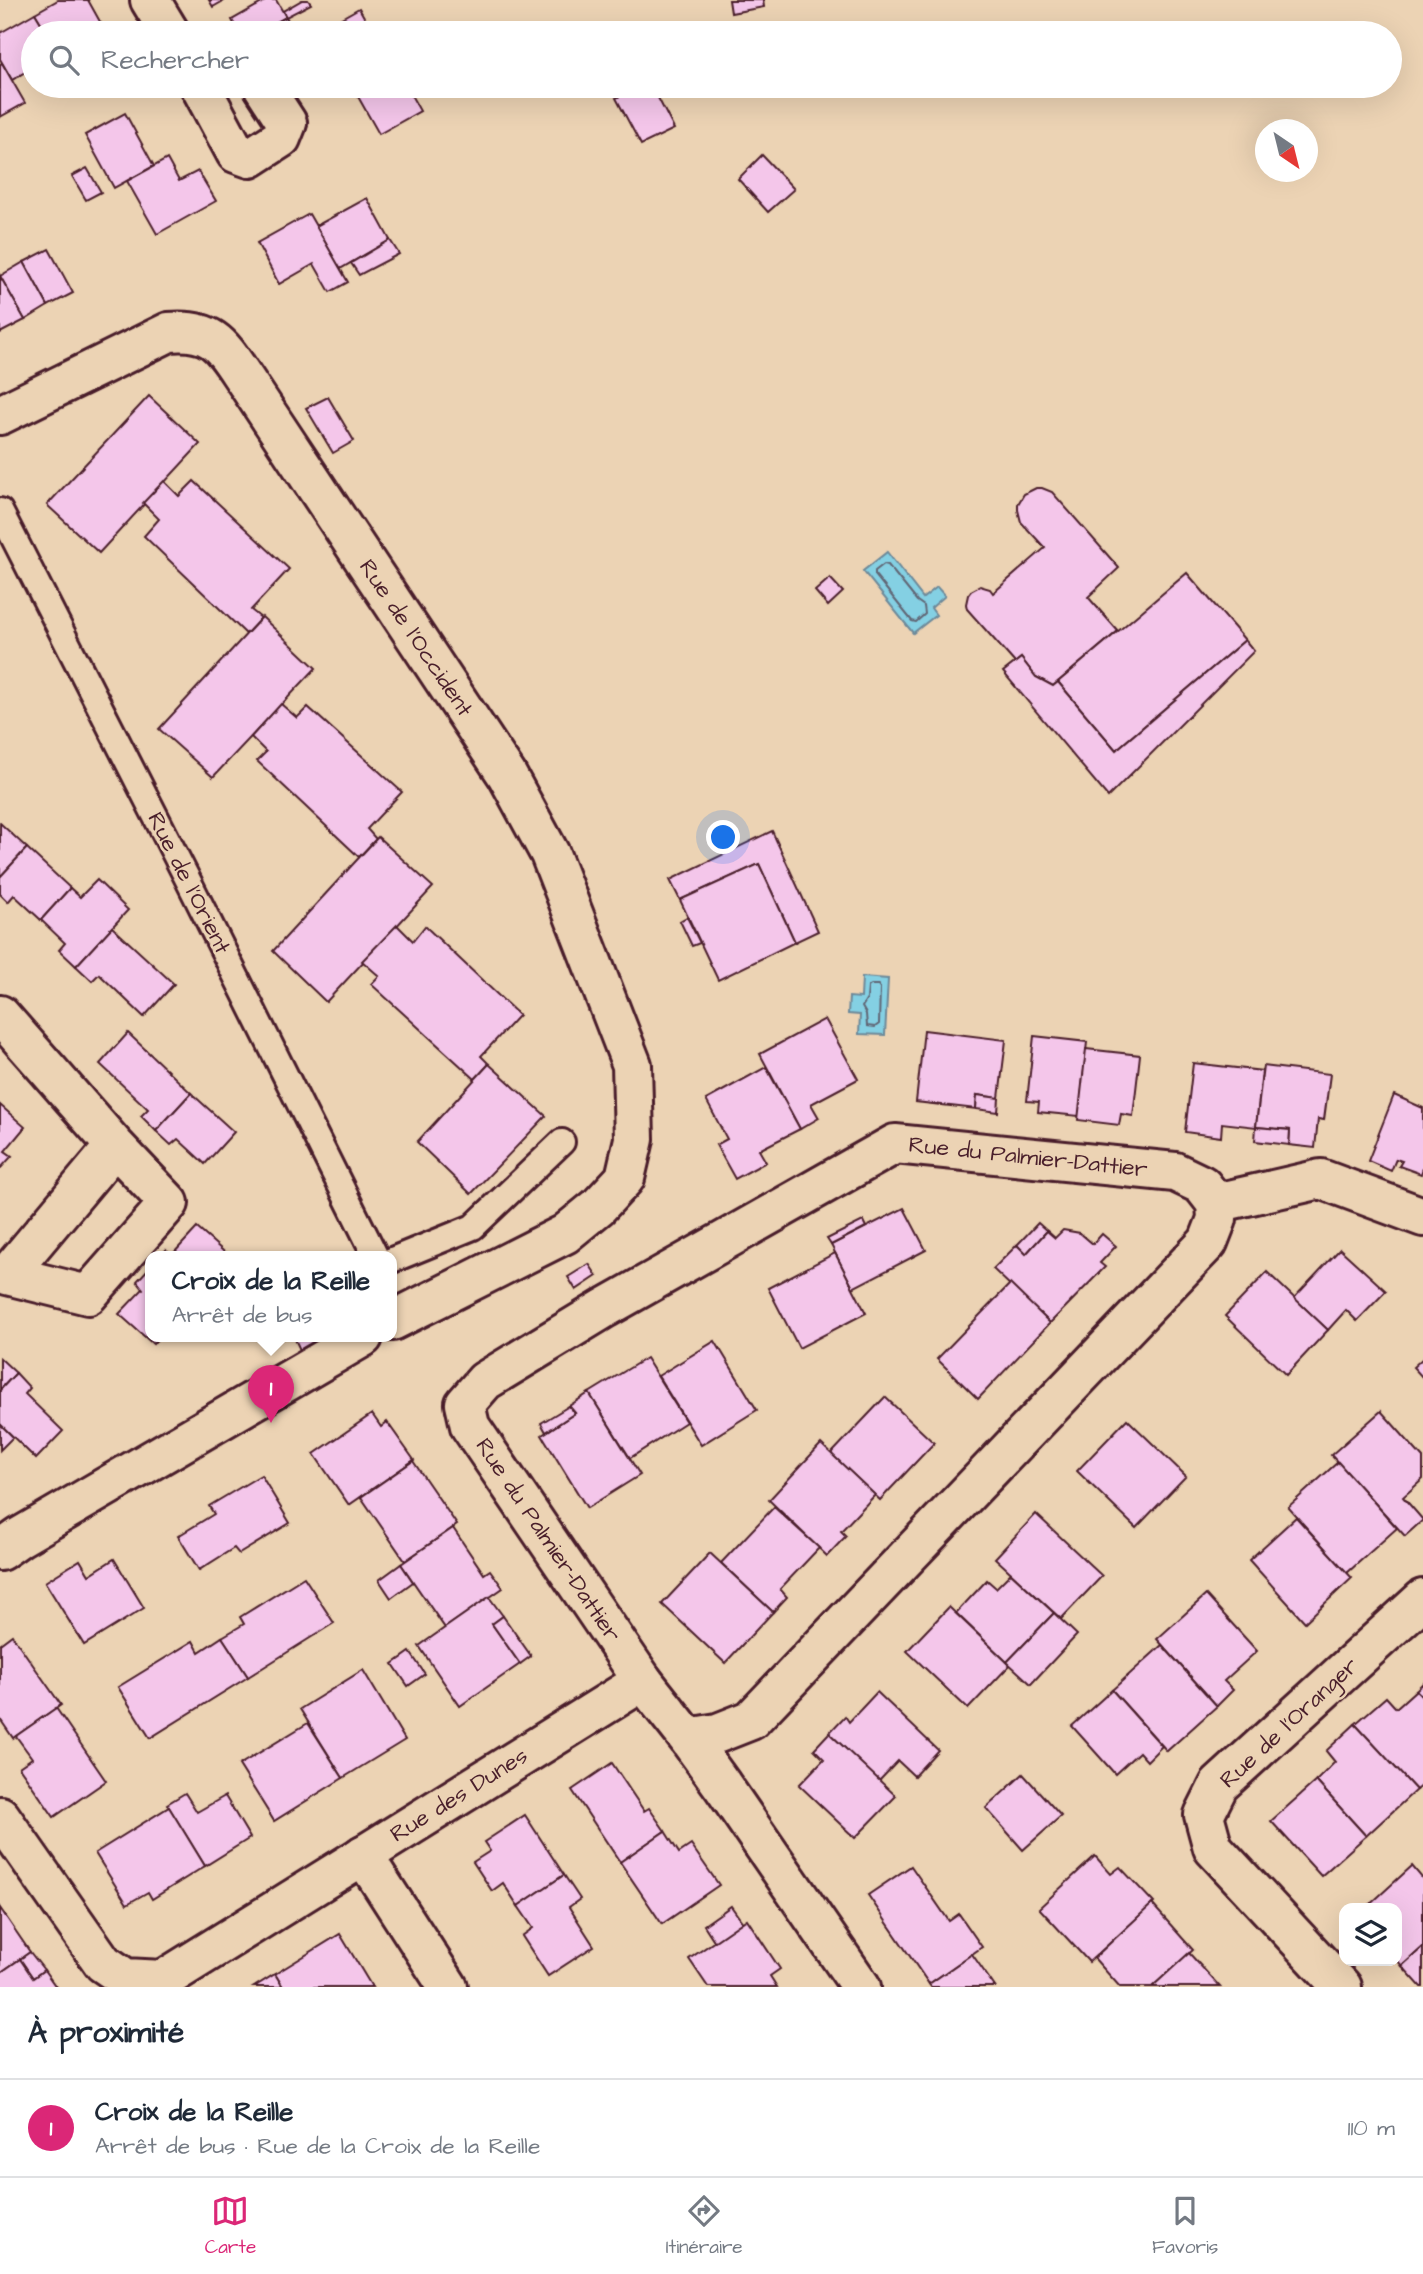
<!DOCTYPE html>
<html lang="fr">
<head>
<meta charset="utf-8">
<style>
  :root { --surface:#fff; --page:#f6f6f7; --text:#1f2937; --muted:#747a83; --line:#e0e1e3; --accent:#db2777 }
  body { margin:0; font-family:"Architects Daughter",sans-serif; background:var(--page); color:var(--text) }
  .controls { position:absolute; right:21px; bottom:21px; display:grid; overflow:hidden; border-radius:14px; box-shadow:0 7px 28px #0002 }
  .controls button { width:63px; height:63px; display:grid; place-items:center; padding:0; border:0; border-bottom:2px solid var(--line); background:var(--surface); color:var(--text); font:35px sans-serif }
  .compass { position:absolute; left:1255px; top:119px; width:63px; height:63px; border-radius:50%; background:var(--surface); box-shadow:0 7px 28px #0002; rotate:145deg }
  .you { position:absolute; left:724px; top:838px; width:24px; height:24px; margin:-18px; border:5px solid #fff; border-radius:50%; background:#1a73e8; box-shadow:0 0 0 10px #1a73e833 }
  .badge { display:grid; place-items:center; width:46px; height:46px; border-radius:50%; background:var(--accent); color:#fff; font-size:23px; font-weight:700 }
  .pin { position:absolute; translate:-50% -58px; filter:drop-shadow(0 2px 4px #0008) }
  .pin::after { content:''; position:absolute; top:37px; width:24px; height:21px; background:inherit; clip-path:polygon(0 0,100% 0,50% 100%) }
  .popup { position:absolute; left:145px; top:1251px; width:252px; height:91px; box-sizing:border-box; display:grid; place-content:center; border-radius:14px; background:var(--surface); filter:drop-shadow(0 2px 5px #0005); font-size:23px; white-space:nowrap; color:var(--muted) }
  .popup b { font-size:26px; color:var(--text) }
  .popup::after { content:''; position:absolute; left:50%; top:100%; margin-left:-14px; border:14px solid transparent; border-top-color:var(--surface) }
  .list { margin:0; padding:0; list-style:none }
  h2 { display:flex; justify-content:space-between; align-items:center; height:91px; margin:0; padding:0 28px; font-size:30px }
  h2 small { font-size:23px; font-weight:400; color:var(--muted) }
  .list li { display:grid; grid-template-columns:46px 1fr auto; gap:21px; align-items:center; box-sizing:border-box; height:98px; padding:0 28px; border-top:2px solid var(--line) }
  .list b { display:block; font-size:26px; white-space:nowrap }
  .list p { margin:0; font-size:23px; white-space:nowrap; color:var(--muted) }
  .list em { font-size:23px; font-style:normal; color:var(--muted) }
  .icon { flex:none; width:38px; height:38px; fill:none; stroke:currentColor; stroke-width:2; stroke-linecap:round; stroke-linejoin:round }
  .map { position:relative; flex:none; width:1423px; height:1987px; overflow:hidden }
  .search { position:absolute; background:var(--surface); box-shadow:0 7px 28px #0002; left:21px; right:21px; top:21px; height:77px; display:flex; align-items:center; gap:18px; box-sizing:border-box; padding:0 24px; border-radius:38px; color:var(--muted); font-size:26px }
  .sheet { height:189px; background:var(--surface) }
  nav { display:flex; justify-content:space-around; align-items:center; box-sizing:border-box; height:98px; border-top:2px solid var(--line); background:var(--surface); font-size:19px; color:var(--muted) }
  nav a { display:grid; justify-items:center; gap:4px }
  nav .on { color:var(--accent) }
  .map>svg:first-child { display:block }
  .water { fill:#84d0e3; stroke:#6d8999; stroke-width:2 }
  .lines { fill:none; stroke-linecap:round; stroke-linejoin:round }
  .shore { stroke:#616675; stroke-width:2 }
  .building { fill:#f4c6ea; stroke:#4a1f2b; stroke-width:2 }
  .lane-casing { stroke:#4a1f2b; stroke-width:30 }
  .street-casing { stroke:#4a1f2b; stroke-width:44 }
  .lane { stroke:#ecd3b4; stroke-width:24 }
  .street { stroke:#ecd3b4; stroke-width:38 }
  .labels { text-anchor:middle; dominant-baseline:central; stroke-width:5; stroke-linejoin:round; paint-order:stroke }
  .street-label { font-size:23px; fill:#4a1f2b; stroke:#ecd3b4 }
</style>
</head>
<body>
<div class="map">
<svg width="1423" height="1987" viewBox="0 0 1423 1987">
  <rect width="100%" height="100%" fill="#ecd3b4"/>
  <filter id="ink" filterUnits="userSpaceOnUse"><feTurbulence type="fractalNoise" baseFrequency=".0143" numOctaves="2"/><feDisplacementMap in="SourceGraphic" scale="14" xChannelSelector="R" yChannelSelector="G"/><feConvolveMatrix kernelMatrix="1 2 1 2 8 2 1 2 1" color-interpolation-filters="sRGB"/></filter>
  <g filter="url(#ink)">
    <g class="water">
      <path d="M887,552L923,598L937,587L945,596L931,608L936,615L913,633L863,571Z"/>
      <path d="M862,977L888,979L885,1035L859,1034L860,1015L848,1014L849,997L861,998Z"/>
    </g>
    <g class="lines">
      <g class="shore">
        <path d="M884,564L888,565L917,601L924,606L925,614L916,622L912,621L875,575V571Z"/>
        <path d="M871,985H878L880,988L879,1024L875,1027L867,1026L866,1014L862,1007L867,999L868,987Z"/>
      </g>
    </g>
    <g class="building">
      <path d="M58,0H88L103,27L91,33H47L35,13Z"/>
      <path d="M209,0H225L213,7Z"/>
      <path d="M267,0H276L286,17L257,33H239L232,20Z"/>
      <path d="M302,0H308L311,4L286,17L283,11Z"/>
      <path d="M729,0H763L764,7L731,13Z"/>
      <path d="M359,8L373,33H315Z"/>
      <path d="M35,13L47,33H33V67L12,80L0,59V33Z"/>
      <path d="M286,17L296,33H257Z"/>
      <path d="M2,63L25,103L0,117V64Z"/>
      <path d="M322,86H343L327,95Z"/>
      <path d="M352,86H406L420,111L379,134Z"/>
      <path d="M640,86H652L674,129L641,145L616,98Z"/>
      <path d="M125,113L154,166L114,188L85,135Z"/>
      <path d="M762,155L794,189L768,212L738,179Z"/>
      <path d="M167,159L179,181L198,171L216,201L157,234L127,181Z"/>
      <path d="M87,168L101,192L86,200L72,176Z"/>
      <path d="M367,198L390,240L340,269L316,226Z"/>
      <path d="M309,214L348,282L330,292L314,264L279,284L257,243Z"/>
      <path d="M390,240L399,254L359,275L351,263Z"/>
      <path d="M49,249L73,293L48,306L24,262Z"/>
      <path d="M24,262L48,306L25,320L0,276Z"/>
      <path d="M0,276L25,320L0,333Z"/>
      <path d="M149,396L200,444L99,553L47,505Z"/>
      <path d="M328,397L354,441L333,453L306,408Z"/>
      <path d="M164,481L179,496L194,481L289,569L251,610L261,618L246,634L144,536L159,519L143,503Z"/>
      <path d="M1036,488H1042L1052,492L1119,568L1088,597L1118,631L1053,686L1036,677L1021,658L1015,663L967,609L966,604L968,595L971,591L980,586L990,589L993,593L1045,548L1021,522L1018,510V504L1024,494Z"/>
      <path d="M1187,573L1245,640L1116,750L1058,682Z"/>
      <path d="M830,578L843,592L828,606L815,591Z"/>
      <path d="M262,617L316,668L213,777L159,729Z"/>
      <path d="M1245,640L1254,651L1108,797L1003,672L1021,658L1036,677L1053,686L1058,682L1116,750Z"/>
      <path d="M281,704L297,718L308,707L402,792L367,829L376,839L359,857L257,761L266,752L251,737Z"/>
      <path d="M0,823L27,848L0,877Z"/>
      <path d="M772,831L818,931L795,942L759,864L680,900L670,880Z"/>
      <path d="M378,837L433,887L326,1002L273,951Z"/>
      <path d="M27,848L70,888L41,920L14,895L8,902L0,894V877Z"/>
      <path d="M759,864L795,942L718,980L680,900Z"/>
      <path d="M97,880L128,910L76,966L59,950L65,943L41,920L70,888L80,897Z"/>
      <path d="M687,917L700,943L692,946L680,921Z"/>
      <path d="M397,925L413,941L425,926L519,1015L481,1056L489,1064L475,1079L371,984L379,976L362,961Z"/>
      <path d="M112,927L174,984L144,1017L99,974L92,981L76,966Z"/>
      <path d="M825,1019L858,1079L811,1104L819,1118L800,1129L760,1054Z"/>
      <path d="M924,1030L1006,1040L999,1098L977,1095L976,1109L916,1102Z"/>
      <path d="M128,1033L191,1093L156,1131L141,1116L148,1109L100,1064Z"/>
      <path d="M1034,1036L1087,1042L1079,1116L1038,1112L1039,1102L1027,1101Z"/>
      <path d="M1086,1049L1140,1055L1133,1116L1121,1114L1119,1125L1078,1120Z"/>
      <path d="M1193,1063L1262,1071L1256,1127L1222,1123L1221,1137L1185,1132Z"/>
      <path d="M489,1064L546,1116L471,1194L417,1142Z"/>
      <path d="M1263,1066L1330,1074L1324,1120L1318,1119L1315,1148L1289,1145L1290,1130L1256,1127Z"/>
      <path d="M766,1067L800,1129L759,1150L766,1162L735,1179L716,1145L727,1139L706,1100Z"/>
      <path d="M191,1093L234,1132L205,1164L178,1139L171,1145L156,1131Z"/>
      <path d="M977,1095L999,1098L998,1112L976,1109Z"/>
      <path d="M1394,1095L1423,1108V1168L1421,1174L1399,1166L1402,1161L1396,1159L1391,1171L1368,1161Z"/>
      <path d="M0,1105L25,1127L5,1151L12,1156L0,1169Z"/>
      <path d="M1256,1127L1290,1130L1289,1145L1255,1141Z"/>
      <path d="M904,1208L926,1250L853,1288L831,1245Z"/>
      <path d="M863,1221L866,1227L831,1245L827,1239Z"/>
      <path d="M1038,1223L1047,1231L1026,1254L1017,1245Z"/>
      <path d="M197,1228L230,1257H160L166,1250L172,1255Z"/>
      <path d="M1063,1230L1080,1233L1093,1244L1102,1234L1116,1246L1100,1263L1105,1267L1050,1323L993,1269L1017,1245L1026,1254L1047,1231L1055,1238Z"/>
      <path d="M1340,1249L1386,1291L1357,1321L1346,1310L1328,1330L1294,1298Z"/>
      <path d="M835,1253L866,1313L799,1348L768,1288Z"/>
      <path d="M589,1264L597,1276L576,1290L568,1277Z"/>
      <path d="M150,1267V1337H159L153,1344L119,1314L143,1289L137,1281Z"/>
      <path d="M1267,1272L1328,1330L1286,1375L1225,1316Z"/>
      <path d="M1010,1284L1050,1323L978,1399L937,1359Z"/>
      <path d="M294,1337H327L300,1350Z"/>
      <path d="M715,1341L757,1410L701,1445L658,1376Z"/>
      <path d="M0,1358L16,1373L0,1390Z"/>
      <path d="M646,1358L686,1422L630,1458L589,1393Z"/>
      <path d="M1423,1358V1378L1413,1367Z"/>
      <path d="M16,1373L30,1388L25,1394L63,1431L36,1459L0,1424V1390Z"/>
      <path d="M589,1393L640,1475L587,1508L542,1435L575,1413L569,1406Z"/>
      <path d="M885,1397L934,1443L880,1500L831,1454Z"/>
      <path d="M569,1406L575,1413L546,1432L541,1423Z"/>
      <path d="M1381,1411L1423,1458V1479L1403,1497L1423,1520L1405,1536L1331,1455Z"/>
      <path d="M372,1414L381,1427L387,1422L414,1460L349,1505L314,1454Z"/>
      <path d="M1127,1419L1186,1476L1136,1528L1077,1471Z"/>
      <path d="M0,1424L13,1437L0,1450Z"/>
      <path d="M821,1444L875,1495L841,1531L846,1536L827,1556L769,1500Z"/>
      <path d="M413,1461L457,1525L405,1561L361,1497Z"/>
      <path d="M1338,1462L1397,1528L1347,1573L1288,1507Z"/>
      <path d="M261,1475L290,1523L239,1554L234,1548L199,1570L178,1536L214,1514L209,1506Z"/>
      <path d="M774,1507L819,1548L780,1589L787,1597L773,1612L721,1563Z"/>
      <path d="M1036,1514L1102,1576L1061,1619L995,1558Z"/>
      <path d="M1296,1517L1352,1578L1305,1622L1249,1560Z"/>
      <path d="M453,1528L484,1574L490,1570L503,1588L445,1628L401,1564Z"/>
      <path d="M710,1553L773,1612L725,1663L662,1604Z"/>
      <path d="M114,1559L144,1608L84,1645L45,1582L80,1560L89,1575Z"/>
      <path d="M401,1564L413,1582L391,1598L379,1580Z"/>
      <path d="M1011,1573L1054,1613L1007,1662L956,1613L987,1580L996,1588Z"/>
      <path d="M304,1577L334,1623L248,1677L222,1637L244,1624L240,1617Z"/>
      <path d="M1206,1595L1257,1651L1224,1681L1233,1690L1217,1706L1157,1639Z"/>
      <path d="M489,1597L503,1616L492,1624L520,1664L460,1706L419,1646Z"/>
      <path d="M949,1607L1010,1665L968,1709L907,1651Z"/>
      <path d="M1054,1613L1077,1635L1031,1684L1007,1662Z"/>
      <path d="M503,1616L531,1656L520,1664L492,1624Z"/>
      <path d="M12,1635L61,1705L13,1738L0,1719V1644Z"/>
      <path d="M222,1637L248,1677L150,1738L118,1687L193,1641L199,1652Z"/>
      <path d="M1162,1645L1217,1706L1167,1751L1112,1690Z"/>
      <path d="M410,1652L425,1674L408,1686L393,1664Z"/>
      <path d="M363,1670L405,1740L343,1778L300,1709Z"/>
      <path d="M1423,1683V1697L1416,1690Z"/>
      <path d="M1112,1690L1162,1746L1147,1761L1139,1752L1115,1774L1072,1726Z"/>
      <path d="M1416,1690L1423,1697V1784L1416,1790L1355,1724L1386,1697L1396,1708Z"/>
      <path d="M877,1692L938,1750L914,1776L898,1761L879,1781L829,1733L845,1716L849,1722Z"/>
      <path d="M56,1708L106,1781L54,1817L19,1767L32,1758L16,1736Z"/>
      <path d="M308,1723L343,1778L274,1821L239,1765Z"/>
      <path d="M1355,1724L1416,1790L1366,1836L1316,1781L1335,1762L1326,1751Z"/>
      <path d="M829,1733L896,1796L855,1838L799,1785L824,1759L814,1749Z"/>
      <path d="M612,1763L644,1811L649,1808L665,1831L620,1862L572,1790Z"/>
      <path d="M1023,1774L1061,1816L1023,1850L986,1808Z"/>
      <path d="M1316,1781L1366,1836L1321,1876L1271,1821Z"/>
      <path d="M185,1793L197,1812L225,1796L250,1838L205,1866L167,1804Z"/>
      <path d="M169,1807L205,1866L152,1899L148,1892L127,1904L95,1853Z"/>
      <path d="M525,1815L564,1875L518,1906L503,1883L492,1891L473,1862L490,1851L484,1842Z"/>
      <path d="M665,1831L679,1853L691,1845L719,1885L662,1924L620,1862Z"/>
      <path d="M1095,1856L1111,1874L1120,1867L1154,1903L1089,1962L1039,1908Z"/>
      <path d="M911,1866L949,1921L959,1914L982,1947L929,1984L868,1895Z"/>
      <path d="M1412,1866L1423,1879V1947L1402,1966L1397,1960V1908H1366Z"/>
      <path d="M564,1875L580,1899L569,1907L594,1946L548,1976L522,1936L533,1928L518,1906Z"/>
      <path d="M1152,1904L1193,1950L1152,1987H1120L1094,1958Z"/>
      <path d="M731,1906L743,1923L715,1942L704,1925Z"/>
      <path d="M0,1908L30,1952L0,1973Z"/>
      <path d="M747,1919L780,1969L770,1976L777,1987H708L689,1959Z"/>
      <path d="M340,1934L372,1987H283L275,1974Z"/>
      <path d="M1423,1947V1987H1421L1402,1966Z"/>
      <path d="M30,1952L44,1970L33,1978L20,1959Z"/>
      <path d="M1189,1953L1220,1987H1152Z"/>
      <path d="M972,1954L995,1987H931L929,1984Z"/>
      <path d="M20,1959L33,1978L44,1970L56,1987H0V1973Z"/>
      <path d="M275,1974L283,1987H254Z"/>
    </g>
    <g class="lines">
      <defs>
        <g id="lane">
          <path d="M0,511L186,876L376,1257"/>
          <path d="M392,1260L473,1227L562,1142"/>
        </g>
        <g id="street">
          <path d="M150,0L170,33"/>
          <path d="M200,86L236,153L250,158L281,138L287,123L263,86"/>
          <path d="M0,415L169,332C214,328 222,346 245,380L507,775L550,854L632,1065L634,1139L625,1178L598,1207L565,1234L392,1321"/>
          <path d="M0,1015L115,1146L169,1203L88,1295L7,1275L115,1146"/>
          <path d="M1216,1203L1321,1179L1423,1217"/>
          <path d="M0,1551L20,1537L363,1337"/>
          <path d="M688,1738L718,1733L751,1720L1208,1242L1217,1219L1216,1203L1202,1185L1175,1172L895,1144L605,1308L485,1381L465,1404L470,1426L643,1681L688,1738L722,1785L861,1987"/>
          <path d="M0,1816L103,1963L125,1978L163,1980L643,1681"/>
          <path d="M363,1855L448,1987"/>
          <path d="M1342,1987L1213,1848L1204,1815L1219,1785L1423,1599"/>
        </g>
      </defs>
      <use href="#lane" class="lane-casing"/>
      <use href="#street" class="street-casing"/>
      <use href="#lane" class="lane"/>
      <use href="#street" class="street"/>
    </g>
  </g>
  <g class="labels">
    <g class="street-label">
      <text transform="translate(416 638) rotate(56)">Rue de l'Occident</text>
      <text transform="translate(189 883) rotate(63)">Rue de l'Orient</text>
      <text transform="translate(1028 1157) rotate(6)">Rue du Palmier-Dattier</text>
      <text transform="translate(548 1540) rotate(56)">Rue du Palmier-Dattier</text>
      <text transform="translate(1289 1723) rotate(-43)">Rue de l'Oranger</text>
      <text transform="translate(459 1795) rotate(-32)">Rue des Dunes</text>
    </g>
  </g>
</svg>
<div class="controls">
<button><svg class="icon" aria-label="layers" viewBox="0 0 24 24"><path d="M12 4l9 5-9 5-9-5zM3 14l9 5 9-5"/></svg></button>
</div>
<svg class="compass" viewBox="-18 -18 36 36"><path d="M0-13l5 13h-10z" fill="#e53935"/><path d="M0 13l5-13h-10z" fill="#747a83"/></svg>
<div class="you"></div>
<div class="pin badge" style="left:271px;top:1423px">1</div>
<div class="popup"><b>Croix de la Reille</b>Arrêt de bus</div>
<div class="search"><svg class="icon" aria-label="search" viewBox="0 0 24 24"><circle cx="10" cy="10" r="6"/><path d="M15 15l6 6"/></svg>Rechercher</div>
</div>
<section class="sheet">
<h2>À proximité<small></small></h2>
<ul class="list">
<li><span class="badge">1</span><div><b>Croix de la Reille</b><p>Arrêt de bus · Rue de la Croix de la Reille</p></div><em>110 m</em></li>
</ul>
</section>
<nav>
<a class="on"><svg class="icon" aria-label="map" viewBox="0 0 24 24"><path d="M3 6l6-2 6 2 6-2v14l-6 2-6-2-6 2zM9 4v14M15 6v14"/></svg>Carte</a>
<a><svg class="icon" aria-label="directions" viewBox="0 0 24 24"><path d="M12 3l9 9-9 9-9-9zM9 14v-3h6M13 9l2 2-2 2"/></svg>Itinéraire</a>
<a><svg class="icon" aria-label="saved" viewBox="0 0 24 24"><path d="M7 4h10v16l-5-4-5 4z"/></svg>Favoris</a>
</nav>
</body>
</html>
